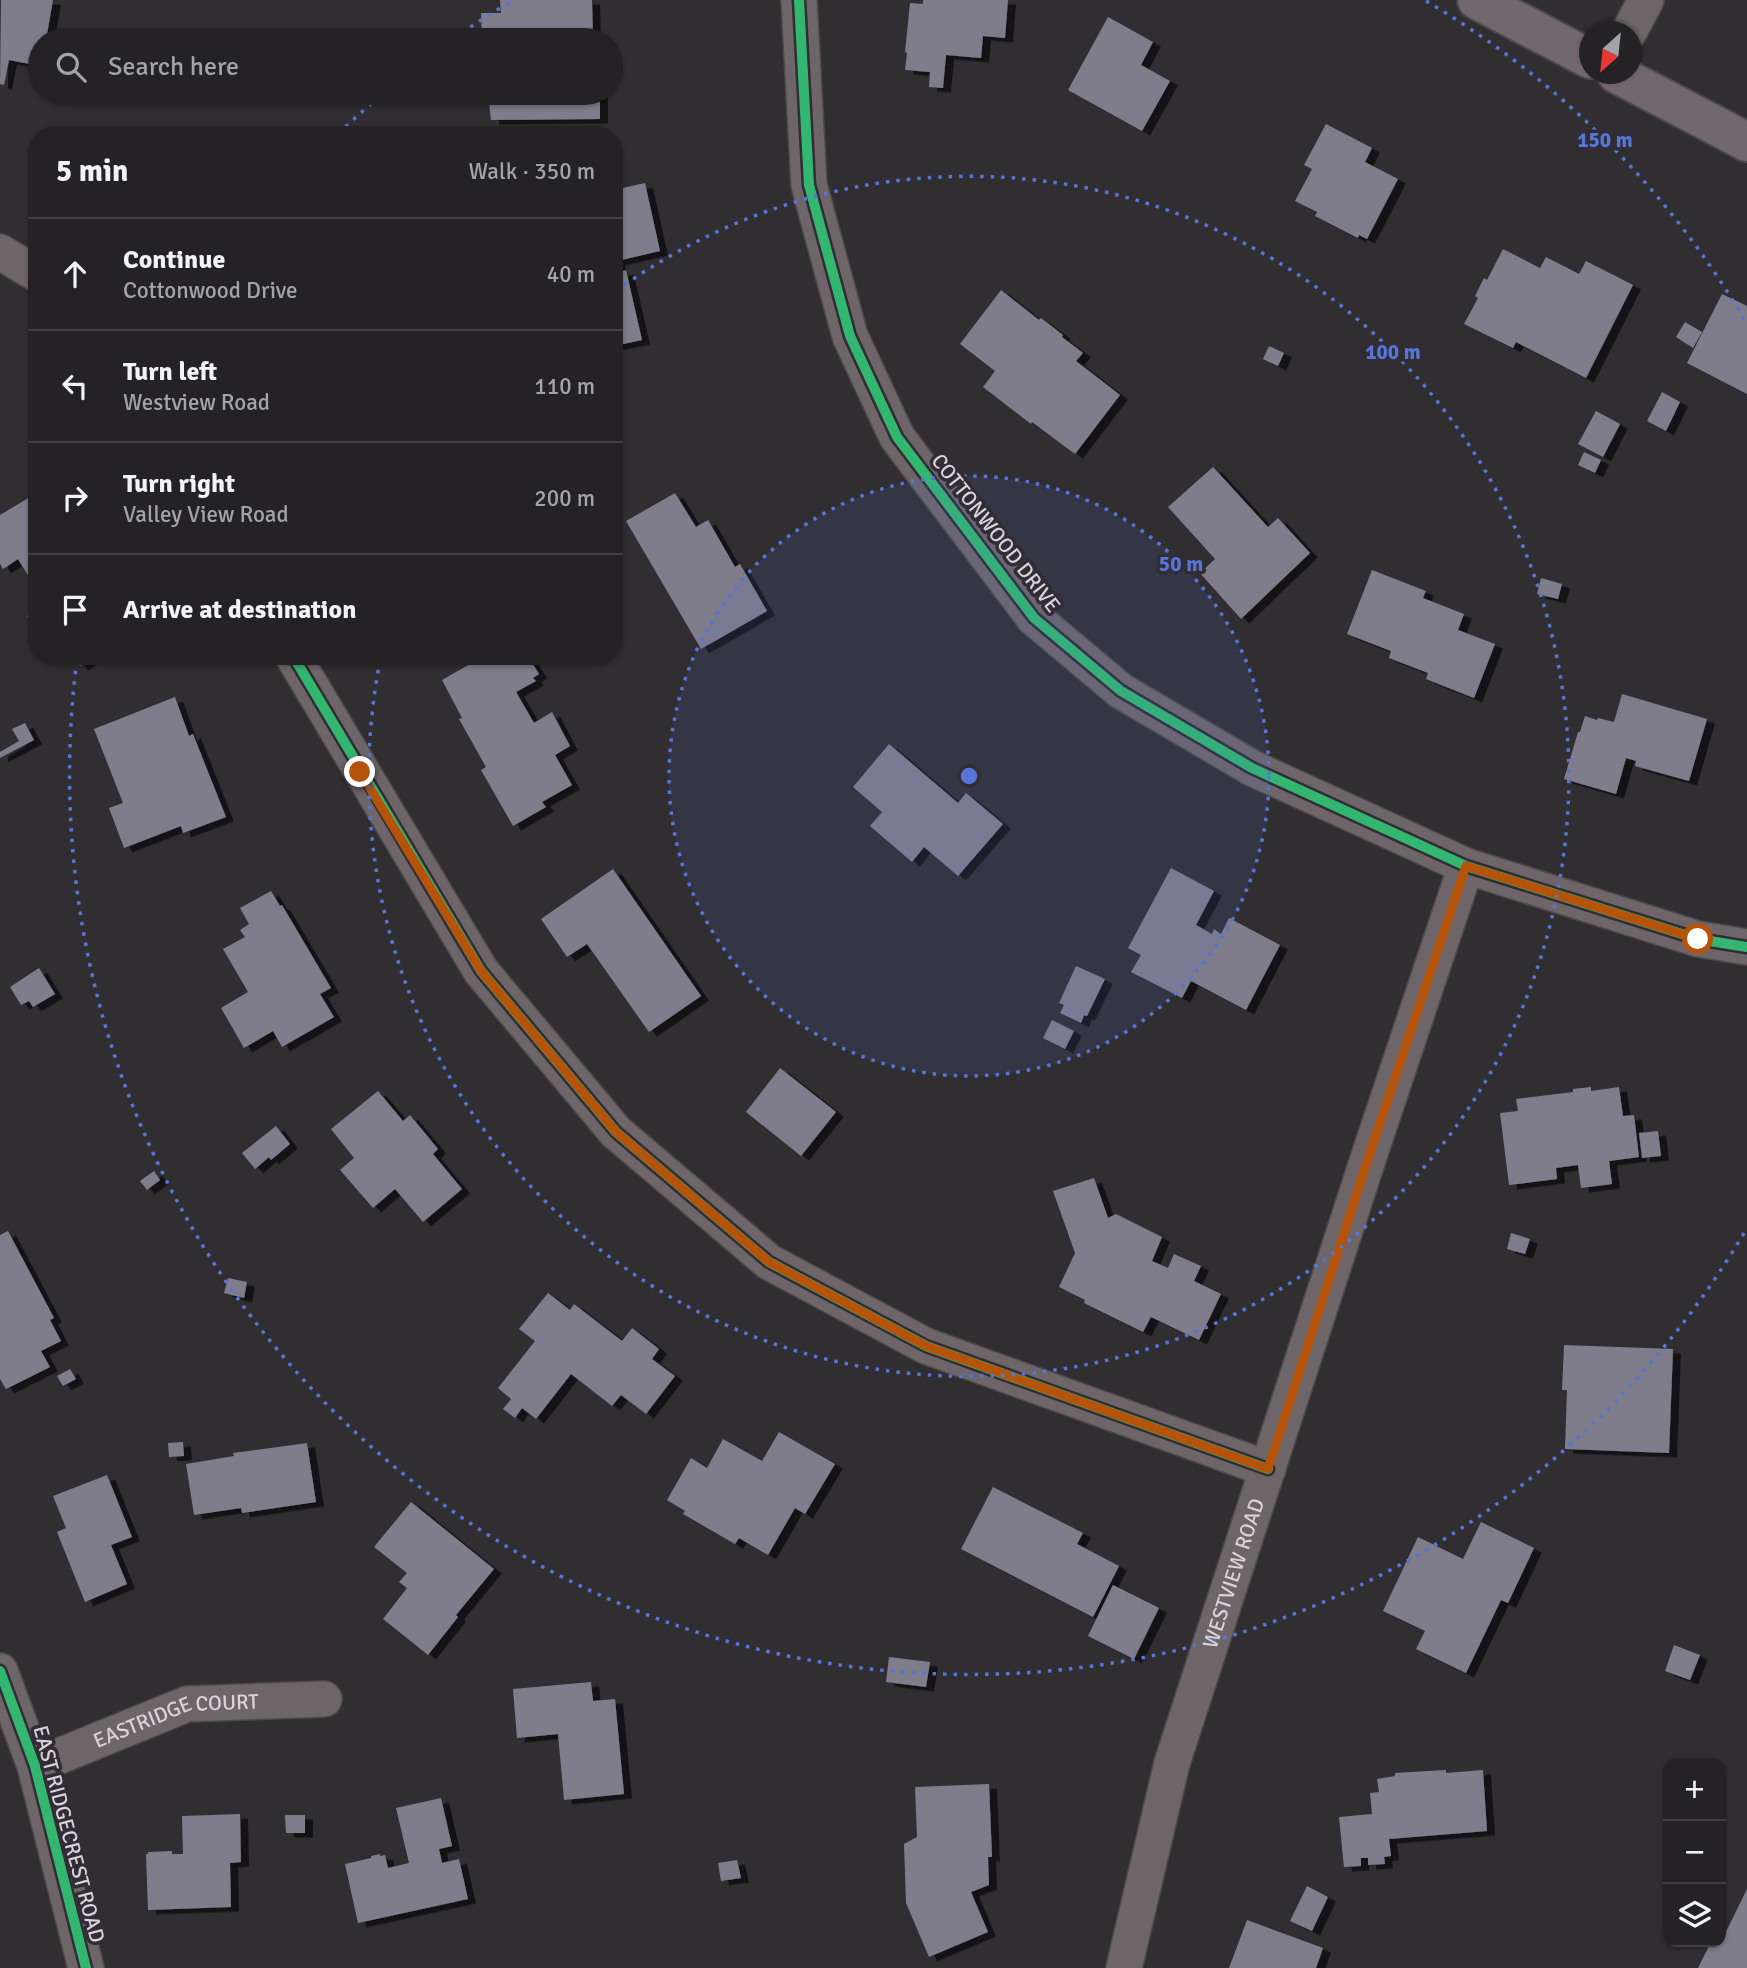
<!DOCTYPE html>
<html lang="en">
<head>
<meta charset="utf-8">
<style>
  :root { --surface:#252226; --page:#312f32; --text:#f1f3f6; --muted:#a3a4a7; --line:#423f43 }
  body { margin:0; font-family:Signika,sans-serif; background:var(--page); color:var(--text) }
  .controls { position:absolute; right:21px; bottom:21px; display:grid; overflow:hidden; border-radius:14px; box-shadow:0 2px 5px #0004 }
  .controls button { width:63px; height:63px; display:grid; place-items:center; padding:0; border:0; border-bottom:2px solid var(--line); background:var(--surface); color:var(--text); font:35px sans-serif }
  .compass { position:absolute; left:1579px; top:21px; width:63px; height:63px; border-radius:50%; background:var(--surface); box-shadow:0 2px 5px #0004; rotate:207deg }
  .stop { position:absolute; width:21px; height:21px; margin:-16px; border:5px solid #b45309; border-radius:50%; background:#fff }
  .stop.end { background:#b45309; border-color:#fff; box-shadow:0 2px 7px #0008 }
  .list { margin:0; padding:0; list-style:none }
  h2 { display:flex; justify-content:space-between; align-items:center; height:91px; margin:0; padding:0 28px; font-size:30px }
  h2 small { font-size:23px; font-weight:400; color:var(--muted) }
  .list li { display:grid; grid-template-columns:46px 1fr auto; gap:21px; align-items:center; box-sizing:border-box; height:112px; padding:0 28px; border-top:2px solid var(--line) }
  .list b { display:block; font-size:26px; white-space:nowrap }
  .list p { margin:0; font-size:23px; white-space:nowrap; color:var(--muted) }
  .list em { font-size:23px; font-style:normal; color:var(--muted) }
  .icon { flex:none; width:38px; height:38px; fill:none; stroke:currentColor; stroke-width:2; stroke-linecap:round; stroke-linejoin:round }
  .map { position:relative; flex:none; width:1747px; height:1968px; overflow:hidden }
  .search { position:absolute; background:var(--surface); box-shadow:0 2px 5px #0004; left:28px; top:28px; width:595px; height:77px; display:flex; align-items:center; gap:18px; box-sizing:border-box; padding:0 24px; border-radius:38px; color:var(--muted); font-size:26px }
  .panel { position:absolute; background:var(--surface); box-shadow:0 2px 5px #0004; left:28px; top:126px; width:595px; height:539px; border-radius:28px }
  .map>svg:first-child { display:block }
  .building { fill:#7f7d8b; filter:url(#shadow) }
  .lines { fill:none; stroke-linecap:round; stroke-linejoin:round }
  .street-casing { stroke:#4c494c; stroke-width:38 }
  .secondary-casing { stroke:#4c494c; stroke-width:42 }
  .street { stroke:#6e6569; stroke-width:35 }
  .secondary { stroke:#72676c; stroke-width:38 }
  .cycleway-casing { stroke:#322c34; stroke-width:15 }
  .cycleway { stroke:#33b770; stroke-width:10 }
  .route { stroke:#b45309; stroke-width:9 }
  .ring { fill:none; stroke:#5576d8; stroke-width:3.5; stroke-dasharray:3.5 7 }
  .labels { text-anchor:middle; dominant-baseline:central; stroke-width:7; stroke-linejoin:round; paint-order:stroke }
  .street-label { font-size:21px; fill:#d8d4d9; stroke:#322c34 }
  .centre { fill:#5576d8; stroke:#322c34; stroke-width:3.5 }
  .ring-label { font-size:21px; text-anchor:middle; font-weight:bold; fill:#5576d8; stroke:#322c34; stroke-width:7; stroke-linejoin:round; paint-order:stroke }
</style>
</head>
<body>
<div class="map">
<svg width="1747" height="1968" viewBox="0 0 1747 1968">
  <defs>
    <filter id="shadow"><feDropShadow dx="8" dy="4.5" stdDeviation="0" flood-color="#0009"/></filter>
  </defs>
  <rect width="100%" height="100%" fill="#312e32"/>
  <g class="building">
    <path d="M1,0H53L46,40H40V66L9,60L4,85L0,84Z"/>
    <path d="M500,0H592L593,40H482L481,13H501Z"/>
    <path d="M923,0H1008L1005,38L983,36L981,58L946,55L943,88L929,87L930,72L905,70L907,53L905,52L910,3L923,4Z"/>
    <path d="M1108,17L1153,42L1141,65L1170,81L1142,131L1068,90Z"/>
    <path d="M488,93H600V119L491,120Z"/>
    <path d="M1326,124L1372,148L1365,162L1398,179L1367,239L1359,235L1358,238L1315,216L1317,212L1295,201L1312,169L1304,165Z"/>
    <path d="M645,183L660,251L617,261L620,272L626,270L642,340L614,346V190Z"/>
    <path d="M1503,249L1540,268L1546,257L1579,274L1586,261L1633,285L1586,378L1516,342L1513,348L1464,324L1478,298L1475,296L1484,278L1487,280Z"/>
    <path d="M1001,290L1039,320L1041,318L1063,335L1062,337L1083,353L1076,361L1120,395L1075,454L1032,422L1031,424L983,387L995,371L960,344Z"/>
    <path d="M1722,294L1747,306V394L1687,363Z"/>
    <path d="M1685,322L1702,332L1693,348L1676,337Z"/>
    <path d="M1269,346L1284,353L1278,366L1263,359Z"/>
    <path d="M1662,392L1680,402L1666,431L1647,421Z"/>
    <path d="M1596,411L1620,424L1603,457L1578,444Z"/>
    <path d="M1584,452L1601,460L1595,473L1578,465Z"/>
    <path d="M1213,467L1268,527L1278,518L1310,553L1241,619L1200,573L1215,559L1168,507Z"/>
    <path d="M37,493V590L18,559L3,569L0,564V515Z"/>
    <path d="M675,493L696,527L708,520L735,567L740,564L767,611L701,649L626,521Z"/>
    <path d="M1372,570L1426,591L1423,598L1464,614L1458,630L1495,644L1474,698L1426,679L1428,673L1389,658L1391,651L1347,634Z"/>
    <path d="M1541,578L1562,584L1558,599L1537,594Z"/>
    <path d="M37,610V632L27,616Z"/>
    <path d="M74,656H97L80,666Z"/>
    <path d="M484,656H528L539,674L533,678L536,681L516,692L534,723L552,712L570,746L555,755L572,785L542,802L546,807L513,826L481,770L486,767L459,719L462,718L442,680Z"/>
    <path d="M1622,694L1707,719L1689,781L1635,766L1636,761L1626,758L1616,794L1564,779L1578,732H1580L1585,716L1597,720L1598,718L1614,722Z"/>
    <path d="M175,697L189,736L193,734L226,817L183,833L181,826L124,848L109,808L123,803L94,729Z"/>
    <path d="M25,723L34,740L0,758V752L19,741L12,729Z"/>
    <path d="M889,744L958,803L966,793L1003,824L958,876L924,847L912,862L870,826L882,812L853,787Z"/>
    <path d="M1171,868L1214,891L1196,925L1212,934L1214,929L1221,934L1229,918L1280,945L1246,1010L1191,981L1182,998L1131,972L1141,955L1128,948Z"/>
    <path d="M613,869L701,996L649,1032L587,944L567,957L541,919Z"/>
    <path d="M271,891L280,906L282,905L331,988L320,994L334,1017L282,1047L273,1031L244,1048L221,1008L248,992L223,949L245,937L240,930L249,924L240,908Z"/>
    <path d="M1076,966L1105,979L1087,1016L1084,1015L1081,1023L1060,1013L1064,1005L1059,1003Z"/>
    <path d="M39,968L55,994L33,1007L29,1001L21,1005L10,987Z"/>
    <path d="M1052,1020L1074,1031L1065,1049L1043,1038Z"/>
    <path d="M780,1068L836,1112L801,1156L746,1112Z"/>
    <path d="M1591,1087V1091L1619,1087L1623,1116L1634,1115L1639,1157L1609,1161L1612,1184L1581,1188L1578,1165L1556,1168L1557,1179L1509,1185L1500,1113L1518,1111L1516,1099L1573,1092V1089Z"/>
    <path d="M378,1091L403,1121L410,1115L438,1149L433,1154L462,1189L423,1222L395,1189L373,1208L340,1170L354,1158L331,1129Z"/>
    <path d="M276,1126L290,1144L271,1160L269,1157L255,1169L242,1153Z"/>
    <path d="M1658,1131L1661,1156L1642,1158L1639,1133Z"/>
    <path d="M154,1171L160,1180L147,1190L140,1181Z"/>
    <path d="M1094,1178L1108,1218L1116,1214L1162,1237L1152,1261L1168,1268L1174,1254L1201,1266L1194,1281L1221,1294L1199,1340L1151,1317L1143,1332L1084,1303L1085,1300L1059,1287L1075,1253L1053,1191Z"/>
    <path d="M8,1231L54,1318L50,1320L61,1341L41,1351L50,1367L6,1389L0,1379V1235Z"/>
    <path d="M1511,1233L1530,1239L1525,1254L1507,1249Z"/>
    <path d="M228,1278L247,1282L244,1298L224,1293Z"/>
    <path d="M548,1293L570,1310L574,1304L622,1341L632,1328L659,1349L652,1359L675,1376L646,1414L621,1395L612,1406L571,1374L536,1419L522,1408L515,1418L503,1409L511,1399L498,1388L535,1341L519,1329Z"/>
    <path d="M1564,1345L1673,1349L1669,1453L1565,1449L1567,1390H1562Z"/>
    <path d="M70,1369L76,1379L63,1386L57,1376Z"/>
    <path d="M779,1432L835,1464L805,1514L795,1508L768,1555L739,1538L735,1544L683,1514L685,1511L667,1500L691,1458L707,1468L723,1439L762,1461Z"/>
    <path d="M183,1442L184,1456L169,1457L168,1443Z"/>
    <path d="M307,1443L316,1502L242,1513L241,1508L194,1515L186,1464L234,1456L233,1453Z"/>
    <path d="M107,1475L132,1537L111,1545L127,1584L85,1602L57,1532L66,1528L53,1496Z"/>
    <path d="M993,1487L1083,1533L1077,1544L1119,1566L1093,1617L961,1549Z"/>
    <path d="M411,1502L494,1569L456,1615L458,1617L428,1655L383,1619L407,1588L399,1582L407,1573L374,1547Z"/>
    <path d="M1481,1522L1534,1548L1508,1603L1501,1600L1466,1673L1416,1649L1425,1631L1383,1611L1418,1537L1463,1559Z"/>
    <path d="M1113,1585L1159,1608L1134,1659L1088,1636Z"/>
    <path d="M1674,1645L1700,1655L1690,1680L1665,1671Z"/>
    <path d="M889,1657L930,1662L926,1687L886,1682Z"/>
    <path d="M591,1682L593,1701L615,1699L624,1794L564,1800L558,1734L517,1738L513,1689Z"/>
    <path d="M1446,1770V1773L1483,1770L1487,1831L1389,1839L1391,1856L1384,1857L1385,1864L1368,1865V1858H1361V1866L1344,1867L1339,1817L1372,1814L1370,1793L1379,1792L1377,1779L1395,1776V1773Z"/>
    <path d="M989,1784L992,1857H988L989,1885L971,1892L988,1932L929,1957L906,1903L904,1844L917,1837L915,1787Z"/>
    <path d="M441,1798L452,1846L439,1849L442,1863L459,1859L468,1899L358,1923L345,1864L371,1858V1856L380,1854V1856L385,1855L388,1868L409,1863L396,1808Z"/>
    <path d="M240,1814L241,1862L230,1863L231,1907L148,1910L146,1854H148V1852L172,1851V1854H183L182,1816Z"/>
    <path d="M285,1815H305V1833H286Z"/>
    <path d="M737,1860L741,1878L721,1881L718,1863Z"/>
    <path d="M1307,1886L1328,1897L1312,1931L1290,1921Z"/>
    <path d="M1747,1889V1968H1698L1709,1946L1721,1942Z"/>
    <path d="M1247,1920L1323,1948L1316,1968H1229Z"/>
  </g>
  <g class="lines">
    <defs>
      <g id="street">
        <path d="M799,0L809,185L850,336L897,437L1034,618L1121,691L1252,768L1466,866L1698,939L1747,947"/>
        <path d="M1629,32L1646,0"/>
        <path d="M0,252L37,274"/>
        <path d="M293,656L481,971L616,1132L769,1262L926,1346L1268,1469"/>
        <path d="M0,1671L35,1766L86,1968"/>
        <path id="s1" d="M35,1766L187,1704L324,1699"/>
        <path id="s2" d="M1124,1968L1172,1763L1369,1156L1466,866"/>
      </g>
      <g id="secondary">
        <path d="M1477,0L1590,59"/>
        <path d="M1617,74L1747,142"/>
      </g>
    </defs>
    <use href="#street" class="street-casing"/>
    <use href="#secondary" class="secondary-casing"/>
    <use href="#street" class="street"/>
    <use href="#secondary" class="secondary"/>
    <defs>
      <g id="cycleway">
        <path d="M799,0L809,185L850,336L897,437L1034,618L1121,691L1252,768L1466,866L1698,939L1747,947"/>
        <path d="M293,656L481,971L616,1132L769,1262L926,1346L1268,1469"/>
        <path d="M0,1671L35,1766L86,1968"/>
      </g>
    </defs>
    <use href="#cycleway" class="cycleway-casing"/>
    <use href="#cycleway" class="cycleway"/>
  </g>
  <g class="lines">
    <path class="route" d="M360,772L481,971L616,1132L769,1262L926,1346L1268,1469L1369,1156L1466,866L1698,939"/>
  </g>
  <circle cx="969" cy="776" r="300" fill="#5576d8" fill-opacity=".12"/>
  <g class="ring">
    <circle cx="969" cy="776" r="300"/>
    <path d="M616 291A600 600 0 1 1 381 656"/>
    <path d="M1744 1233A900 900 0 0 1 77 659M338 134A900 900 0 0 1 379 97M453 39A900 900 0 0 1 512 1M1426 1A900 900 0 0 1 1744 319"/>
  </g>
  <g class="labels">
    <g class="street-label">
      <text transform="translate(996 533) rotate(52)">COTTONWOOD DRIVE</text>
      <text stroke="none"><textPath href="#s2" startOffset="410">WESTVIEW ROAD</textPath></text>
      <text stroke="none"><textPath href="#s1" startOffset="150">EASTRIDGE COURT</textPath></text>
      <text transform="translate(69 1834) rotate(75)">EAST RIDGECREST ROAD</text>
    </g>
  </g>
  <circle cx="969" cy="776" r="10" class="centre"/>
  <g class="ring-label">
    <text x="1605" y="147">150 m</text>
    <text x="1393" y="359">100 m</text>
    <text x="1181" y="571">50 m</text>
  </g>
</svg>
<div class="controls">
<button>+</button>
<button>−</button>
<button><svg class="icon" aria-label="layers" viewBox="0 0 24 24"><path d="M12 4l9 5-9 5-9-5zM3 14l9 5 9-5"/></svg></button>
</div>
<svg class="compass" viewBox="-18 -18 36 36"><path d="M0-13l5 13h-10z" fill="#e53935"/><path d="M0 13l5-13h-10z" fill="#a3a4a7"/></svg>
<div class="stop" style="left:1698px;top:939px"></div>
<div class="stop end" style="left:360px;top:772px"></div>
<div class="search"><svg class="icon" aria-label="search" viewBox="0 0 24 24"><circle cx="10" cy="10" r="6"/><path d="M15 15l6 6"/></svg>Search here</div>
<section class="panel">
<h2>5 min<small>Walk · 350 m</small></h2>
<ul class="list">
<li><svg class="icon" aria-label="ahead" viewBox="0 0 24 24"><path d="M12 20V5M6 11l6-6 6 6"/></svg><div><b>Continue</b><p>Cottonwood Drive</p></div><em>40 m</em></li>
<li><svg class="icon" aria-label="left" viewBox="0 0 24 24"><path d="M17 20v-9H6M10 6l-5 5 5 5"/></svg><div><b>Turn left</b><p>Westview Road</p></div><em>110 m</em></li>
<li><svg class="icon" aria-label="right" viewBox="0 0 24 24"><path d="M7 20v-9h11M14 6l5 5-5 5"/></svg><div><b>Turn right</b><p>Valley View Road</p></div><em>200 m</em></li>
<li><svg class="icon" aria-label="arrive" viewBox="0 0 24 24"><path d="M6 21V4h12l-3 4 3 4H6"/></svg><div><b>Arrive at destination</b></div></li>
</ul>
</section>
</div>
</body>
</html>
